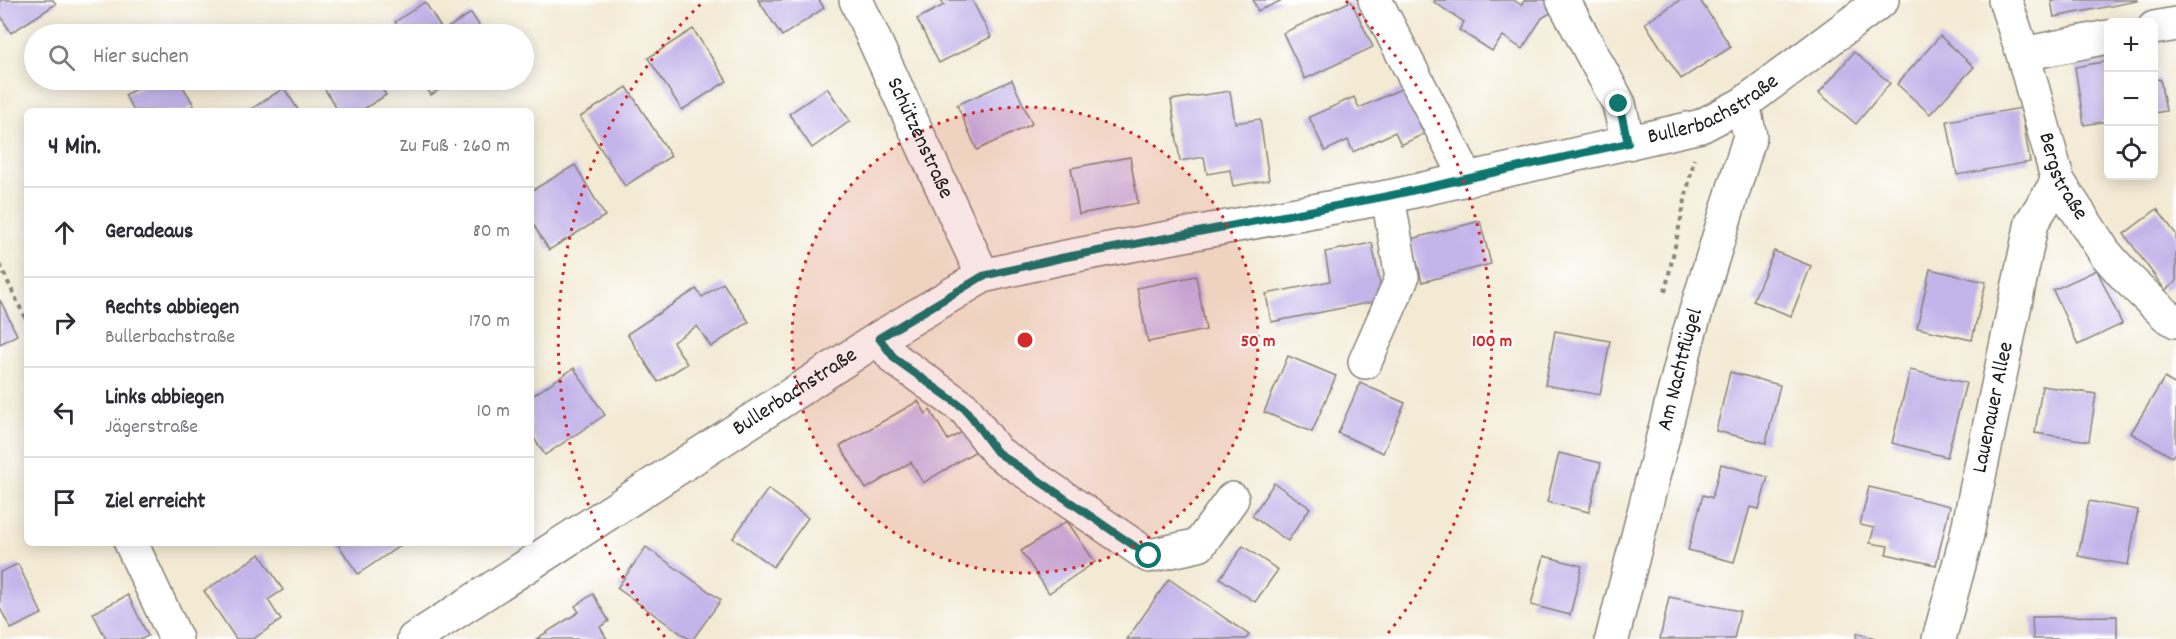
<!DOCTYPE html>
<html lang="de">
<head>
<meta charset="utf-8">
<style>
  :root { --surface:#fff; --page:#f7f7f7; --text:#2b2b33; --muted:#7c7c81; --line:#e1e1e2 }
  body { margin:0; font-family:Dekko,sans-serif; background:var(--page); color:var(--text) }
  .controls { position:absolute; right:18px; top:18px; display:grid; overflow:hidden; border-radius:9px; box-shadow:0 3px 15px #0003 }
  .controls button { width:54px; height:54px; display:grid; place-items:center; padding:0; border:0; border-bottom:2px solid var(--line); background:var(--surface); color:var(--text); font:30px sans-serif }
  .stop { position:absolute; width:18px; height:18px; margin:-14px; border:4px solid #0f766e; border-radius:50%; background:#fff }
  .stop.end { background:#0f766e; border-color:#fff; box-shadow:0 2px 6px #0008 }
  .list { margin:0; padding:0; list-style:none }
  h2 { display:flex; justify-content:space-between; align-items:center; height:78px; margin:0; padding:0 24px; font-size:26px }
  h2 small { font-size:20px; font-weight:400; color:var(--muted) }
  .list li { display:grid; grid-template-columns:39px 1fr auto; gap:18px; align-items:center; box-sizing:border-box; height:90px; padding:0 24px; border-top:2px solid var(--line) }
  .list b { display:block; font-size:22px; white-space:nowrap }
  .list p { margin:0; font-size:20px; white-space:nowrap; color:var(--muted) }
  .list em { font-size:20px; font-style:normal; color:var(--muted) }
  .icon { flex:none; width:33px; height:33px; fill:none; stroke:currentColor; stroke-width:2; stroke-linecap:round; stroke-linejoin:round }
  .map { position:relative; flex:none; width:2176px; height:639px; overflow:hidden }
  .search { position:absolute; background:var(--surface); box-shadow:0 3px 15px #0003; left:24px; top:24px; width:510px; height:66px; display:flex; align-items:center; gap:15px; box-sizing:border-box; padding:0 21px; border-radius:33px; color:var(--muted); font-size:22px }
  .panel { position:absolute; background:var(--surface); box-shadow:0 3px 15px #0003; left:24px; top:108px; width:510px; height:438px; border-radius:9px }
  .map>svg:first-child { display:block }
  .building { fill:#c3b4e9 }
  .lines { fill:none; stroke-linecap:round; stroke-linejoin:round }
  .minor-casing { stroke:#888378; stroke-width:36 }
  .path { stroke:#888378; stroke-width:4; stroke-dasharray:4.5 4.5; stroke-linecap:butt }
  .minor { stroke:#fff; stroke-width:33 }
  .route { stroke:#0f766e; stroke-width:8 }
  .ring { fill:none; stroke:#d62828; stroke-width:3; stroke-dasharray:3 6 }
  .labels { text-anchor:middle; dominant-baseline:central; stroke-width:4.5; stroke-linejoin:round; paint-order:stroke }
  .street-label { font-size:22px; fill:#1c1c1c; stroke:#fff }
  .centre { fill:#d62828; stroke:#fff; stroke-width:3 }
  .ring-label { font-size:18px; text-anchor:middle; font-weight:bold; fill:#d62828; stroke:#fff; stroke-width:4.5; stroke-linejoin:round; paint-order:stroke }
</style>
</head>
<body>
<div class="map">
<svg width="2176" height="639" viewBox="0 0 2176 639">
  <rect width="100%" height="100%" fill="#fff"/>
  <filter id="ink" filterUnits="userSpaceOnUse"><feTurbulence type="fractalNoise" baseFrequency=".0167" numOctaves="2"/><feDisplacementMap in="SourceGraphic" scale="12" xChannelSelector="R" yChannelSelector="G"/><feConvolveMatrix kernelMatrix="1 2 1 2 8 2 1 2 1" color-interpolation-filters="sRGB"/></filter>
  <filter id="wash" filterUnits="userSpaceOnUse"><feTurbulence type="fractalNoise" baseFrequency=".008" numOctaves="4" result="noise"/><feDisplacementMap in="SourceGraphic" scale="24" xChannelSelector="R" yChannelSelector="G"/><feGaussianBlur stdDeviation="1.35" result="paint"/><feColorMatrix in="noise" values="0 0 0 0 0 0 0 0 0 0 0 0 0 0 0 0 0 1.4 0 .05"/><feComposite in="paint" operator="in"/></filter>
  <g filter="url(#wash)">
    <rect width="100%" height="100%" fill="#f3ead4"/>
    <g id="blocks">
      <g class="building">
        <path d="M0,0H53L56,4L11,33L0,15Z"/>
        <path d="M758,0H819L824,8L782,36Z"/>
        <path d="M941,0H972L991,37L939,63L917,19L944,5Z"/>
        <path d="M1253,0H1283L1258,11Z"/>
        <path d="M1435,0H1514L1521,5L1525,0H1545L1552,12L1542,18L1522,49L1503,36L1492,51L1459,30L1464,22L1434,2Z"/>
        <path d="M1680,0H1700L1731,47L1681,79L1645,23Z"/>
        <path d="M2051,0H2137V1L2054,17Z"/>
        <path d="M1351,1L1373,47L1305,79L1283,33Z"/>
        <path d="M425,2L443,31L471,13L485,34H403L395,22Z"/>
        <path d="M693,29L727,81L682,110L648,58Z"/>
        <path d="M1940,36L1974,67L1930,114L1897,84Z"/>
        <path d="M1854,52L1890,83L1856,124L1819,93Z"/>
        <path d="M2108,61V121L2084,125L2075,67Z"/>
        <path d="M2160,79L2166,111L2154,113V80Z"/>
        <path d="M151,80H179L194,105L184,111H134L125,95Z"/>
        <path d="M319,80H376L386,95L361,111H338Z"/>
        <path d="M421,80H455L431,95Z"/>
        <path d="M1012,80L1032,124L977,150L957,105Z"/>
        <path d="M627,87L671,156L625,186L580,117Z"/>
        <path d="M284,88L299,111H248Z"/>
        <path d="M827,88L850,121L812,148L789,114Z"/>
        <path d="M1403,88L1424,134L1401,145L1395,132L1353,152L1348,140L1325,151L1309,117L1354,97L1359,108Z"/>
        <path d="M1230,91L1235,123L1260,119L1269,180L1233,186L1230,170L1207,174L1204,157L1180,161L1171,100Z"/>
        <path d="M2021,108L2030,162L1957,175L1947,121Z"/>
        <path d="M1130,157L1138,203L1079,214L1071,168Z"/>
        <path d="M575,165L605,216L549,250L531,221V191Z"/>
        <path d="M2157,209L2176,234V282L2165,290L2124,234Z"/>
        <path d="M1480,221L1491,264L1422,282L1411,239Z"/>
        <path d="M1372,243L1383,300L1271,322L1266,294L1330,281L1325,252Z"/>
        <path d="M1774,251L1811,266L1791,316L1753,301Z"/>
        <path d="M1930,269L1986,282L1972,340L1917,328Z"/>
        <path d="M2097,270L2122,324L2078,345L2053,290Z"/>
        <path d="M1196,276L1206,330L1148,342L1137,288Z"/>
        <path d="M723,283L749,322L711,347L697,326L673,342L687,364L658,382L627,334L696,289L702,297Z"/>
        <path d="M0,300L17,335L0,344Z"/>
        <path d="M1555,331L1610,341L1600,395L1545,385Z"/>
        <path d="M1288,356L1336,376L1312,432L1264,412Z"/>
        <path d="M574,368L605,415L545,455L531,434V397Z"/>
        <path d="M1910,370L1966,383L1947,457L1892,443Z"/>
        <path d="M1730,372L1780,385L1766,443L1716,431Z"/>
        <path d="M2164,378L2176,385V451L2172,457L2131,433Z"/>
        <path d="M1360,383L1405,403L1383,453L1338,433Z"/>
        <path d="M2042,386L2096,394L2089,441L2035,433Z"/>
        <path d="M918,401L926,414L930,410L948,440L964,431L976,451L923,483L911,462L866,489L840,446Z"/>
        <path d="M1559,453L1601,463L1589,512L1547,502Z"/>
        <path d="M1721,464L1768,477L1759,509L1750,507L1734,562L1688,550L1703,495L1712,498Z"/>
        <path d="M1274,483L1310,508L1288,541L1252,516Z"/>
        <path d="M1869,487L1950,506L1936,565L1886,554L1888,546L1870,543L1874,528L1860,525Z"/>
        <path d="M768,489L808,518L773,567L733,538Z"/>
        <path d="M2089,501L2138,510L2128,565L2078,556Z"/>
        <path d="M1067,521L1095,562L1049,593L1021,551Z"/>
        <path d="M337,543H404L358,574Z"/>
        <path d="M1243,546L1278,570L1255,602L1220,578Z"/>
        <path d="M646,547L721,600L693,639H689L617,588Z"/>
        <path d="M260,554L283,590L268,600L281,620L253,639H236L204,591Z"/>
        <path d="M1544,556L1582,566L1570,615L1531,605Z"/>
        <path d="M18,564L42,614L11,629L0,608V572Z"/>
        <path d="M1169,579L1249,635L1246,639H1127Z"/>
        <path d="M593,594L609,621L600,627L607,639H536L579,612L575,606Z"/>
        <path d="M128,595L148,636L142,639H106L93,613Z"/>
        <path d="M1669,597L1740,611L1734,639H1660Z"/>
        <path d="M2117,616V639H2033L2032,617Z"/>
        <path d="M1857,633L1875,638V639H1856Z"/>
      </g>
    </g>
  </g>
  <g filter="url(#ink)">
    <use href="#blocks" fill-opacity="0" stroke="#888378" stroke-width="1.5"/>
    <g class="lines">
      <defs>
        <g id="minor">
          <path id="s1" d="M856,0L983,276"/>
          <path d="M1375,0L1468,180"/>
          <path d="M1563,0L1619,104L1628,143"/>
          <path id="s2" d="M2005,0L2023,54L2058,181L2105,253L2127,278L2166,315L2176,321"/>
          <path d="M2154,28L2176,24"/>
          <path d="M2023,54L2108,37"/>
          <path d="M879,338L895,359L965,409L997,452L1149,556L1199,545L1232,499"/>
          <path d="M1365,362L1402,278L1388,197"/>
          <path d="M131,543L176,639"/>
          <path id="s3" d="M414,639L879,338L983,276L1061,258L1388,197L1701,126L1743,104L1882,0"/>
          <path id="s4" d="M1612,639L1689,334L1750,136L1743,104"/>
          <path id="s5" d="M1939,639L1966,539L2032,222L2058,181"/>
        </g>
      </defs>
      <use href="#minor" class="minor-casing"/>
      <g class="path">
        <path d="M0,265L27,322"/>
        <path d="M1665,292L1694,159"/>
      </g>
      <use href="#minor" class="minor"/>
    </g>
  </g>
  <g class="lines" filter="url(#ink)">
    <path class="route" d="M1149,556L997,452L965,409L895,359L879,338L983,276L1061,258L1388,196L1628,143L1619,104"/>
  </g>
  <circle cx="1025" cy="340" r="233" fill="#d62828" fill-opacity=".12"/>
  <g class="ring">
    <circle cx="1025" cy="340" r="233"/>
    <path d="M665 637A467 467 0 0 1 704 1M1346 1A467 467 0 0 1 1385 637"/>
  </g>
  <g class="labels">
    <g class="street-label">
      <text stroke="none"><textPath href="#s3" startOffset="1426">Bullerbachstraße</textPath></text>
      <text stroke="none"><textPath href="#s1" startOffset="152">Schützenstraße</textPath></text>
      <text stroke="none"><textPath href="#s2" startOffset="186">Bergstraße</textPath></text>
      <text stroke="none"><textPath href="#s4" startOffset="278">Am Nachtflügel</textPath></text>
      <text stroke="none"><textPath href="#s3" startOffset="454">Bullerbachstraße</textPath></text>
      <text stroke="none"><textPath href="#s5" startOffset="238">Lauenauer Allee</textPath></text>
    </g>
  </g>
  <circle cx="1025" cy="340" r="9" class="centre"/>
  <g class="ring-label">
    <text x="1258" y="346">50 m</text>
    <text x="1492" y="346">100 m</text>
  </g>
</svg>
<div class="controls">
<button>+</button>
<button>−</button>
<button><svg class="icon" aria-label="locate" viewBox="0 0 24 24"><circle cx="12" cy="12" r="6"/><path d="M12 2v4M12 18v4M2 12h4M18 12h4"/></svg></button>
</div>
<div class="stop" style="left:1149px;top:556px"></div>
<div class="stop end" style="left:1619px;top:104px"></div>
<div class="search"><svg class="icon" aria-label="search" viewBox="0 0 24 24"><circle cx="10" cy="10" r="6"/><path d="M15 15l6 6"/></svg>Hier suchen</div>
<section class="panel">
<h2>4 Min.<small>Zu Fuß · 260 m</small></h2>
<ul class="list">
<li><svg class="icon" aria-label="ahead" viewBox="0 0 24 24"><path d="M12 20V5M6 11l6-6 6 6"/></svg><div><b>Geradeaus</b></div><em>80 m</em></li>
<li><svg class="icon" aria-label="right" viewBox="0 0 24 24"><path d="M7 20v-9h11M14 6l5 5-5 5"/></svg><div><b>Rechts abbiegen</b><p>Bullerbachstraße</p></div><em>170 m</em></li>
<li><svg class="icon" aria-label="left" viewBox="0 0 24 24"><path d="M17 20v-9H6M10 6l-5 5 5 5"/></svg><div><b>Links abbiegen</b><p>Jägerstraße</p></div><em>10 m</em></li>
<li><svg class="icon" aria-label="arrive" viewBox="0 0 24 24"><path d="M6 21V4h12l-3 4 3 4H6"/></svg><div><b>Ziel erreicht</b></div></li>
</ul>
</section>
</div>
</body>
</html>
